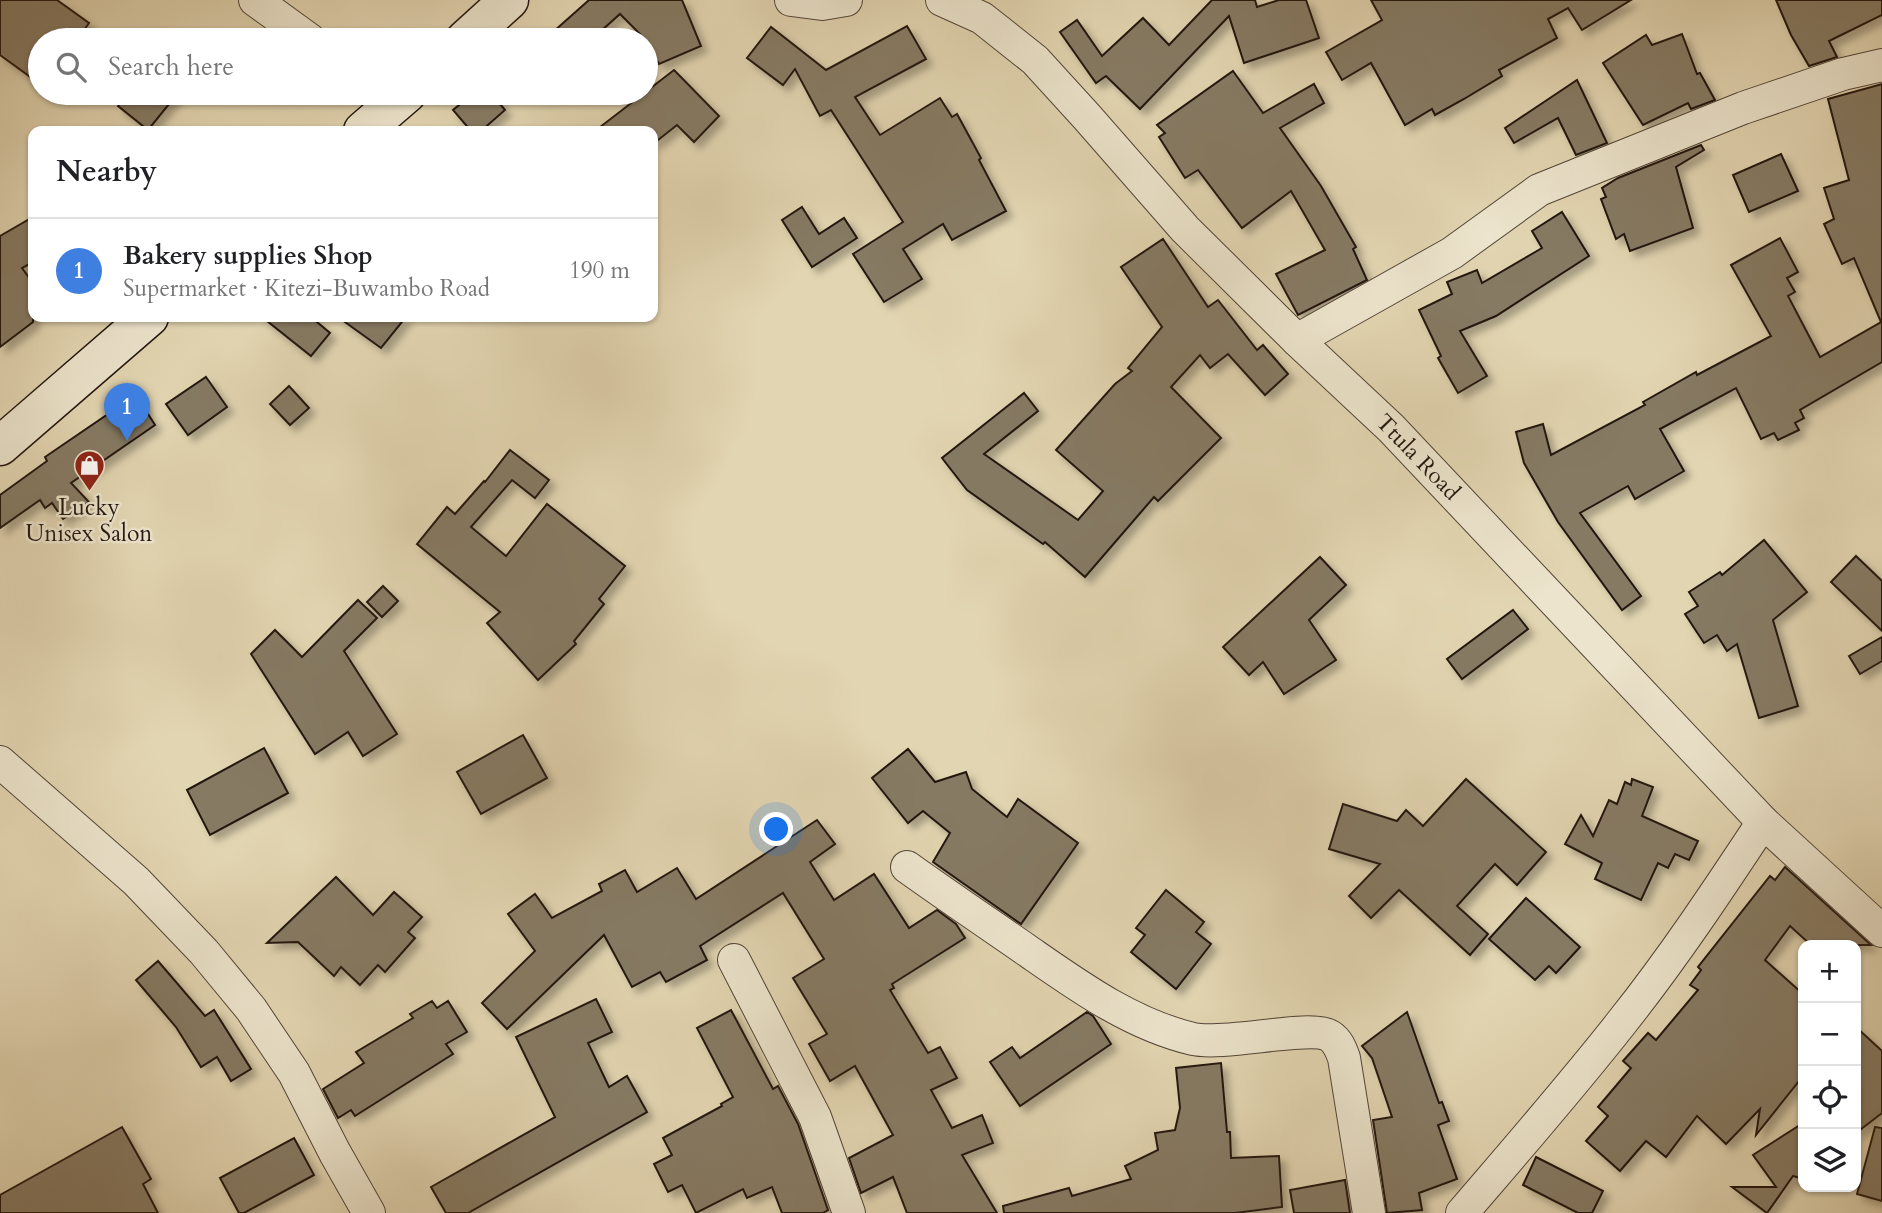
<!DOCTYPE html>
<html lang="en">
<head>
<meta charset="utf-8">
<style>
  :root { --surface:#fff; --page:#f2f2f2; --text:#202124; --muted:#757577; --line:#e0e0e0; --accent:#1a73e8 }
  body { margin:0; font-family:Cardo,serif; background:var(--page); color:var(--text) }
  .controls { position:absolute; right:21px; bottom:21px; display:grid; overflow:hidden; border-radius:14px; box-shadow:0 2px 5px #0004 }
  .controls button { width:63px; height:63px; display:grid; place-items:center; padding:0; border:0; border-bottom:2px solid var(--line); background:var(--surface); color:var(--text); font:35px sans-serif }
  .you { position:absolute; left:777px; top:830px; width:24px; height:24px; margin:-18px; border:5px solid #fff; border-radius:50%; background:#1a73e8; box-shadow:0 0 0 10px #1a73e833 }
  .badge { display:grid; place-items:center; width:46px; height:46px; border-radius:50%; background:var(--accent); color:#fff; font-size:23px; font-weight:700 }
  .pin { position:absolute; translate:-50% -58px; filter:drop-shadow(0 2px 4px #0008) }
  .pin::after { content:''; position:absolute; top:37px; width:24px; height:21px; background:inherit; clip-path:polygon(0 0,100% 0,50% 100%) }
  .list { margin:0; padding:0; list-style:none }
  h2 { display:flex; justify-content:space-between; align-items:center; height:91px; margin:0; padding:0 28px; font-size:30px }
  h2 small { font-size:23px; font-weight:400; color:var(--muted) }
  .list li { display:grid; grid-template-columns:46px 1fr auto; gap:21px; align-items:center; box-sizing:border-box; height:105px; padding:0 28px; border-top:2px solid var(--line) }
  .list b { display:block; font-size:26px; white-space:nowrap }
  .list p { margin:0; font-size:23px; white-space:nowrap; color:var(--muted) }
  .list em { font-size:23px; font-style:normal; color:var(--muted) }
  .icon { flex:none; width:38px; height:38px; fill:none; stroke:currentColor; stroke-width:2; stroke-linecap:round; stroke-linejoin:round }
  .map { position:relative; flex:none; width:1882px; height:1213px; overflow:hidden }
  .search { position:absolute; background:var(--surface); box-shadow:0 2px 5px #0004; left:28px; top:28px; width:630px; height:77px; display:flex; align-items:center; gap:18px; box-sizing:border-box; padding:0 24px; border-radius:38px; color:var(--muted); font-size:26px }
  .panel { position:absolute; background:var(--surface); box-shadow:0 2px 5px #0004; left:28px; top:126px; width:630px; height:196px; border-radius:14px }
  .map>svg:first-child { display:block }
  .building { fill:#867a64; stroke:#231711; stroke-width:2; filter:url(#shadow) }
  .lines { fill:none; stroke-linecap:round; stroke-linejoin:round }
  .street-casing { stroke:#534639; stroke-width:34 }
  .secondary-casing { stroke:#231711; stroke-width:41 }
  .street { stroke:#ece4cc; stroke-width:32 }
  .secondary { stroke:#ece4cc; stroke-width:38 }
  .labels { text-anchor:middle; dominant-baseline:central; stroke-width:5; stroke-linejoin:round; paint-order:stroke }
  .street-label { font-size:23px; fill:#231711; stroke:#ece4cc }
  .poi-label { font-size:23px; fill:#231711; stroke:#ece4cc }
</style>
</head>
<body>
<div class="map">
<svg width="1882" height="1213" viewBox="0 0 1882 1213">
  <defs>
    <filter id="shadow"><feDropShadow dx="6" dy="6" stdDeviation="3.5" flood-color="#0004"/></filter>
  </defs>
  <rect width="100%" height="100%" fill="#e2d5b1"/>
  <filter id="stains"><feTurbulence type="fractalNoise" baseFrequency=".00286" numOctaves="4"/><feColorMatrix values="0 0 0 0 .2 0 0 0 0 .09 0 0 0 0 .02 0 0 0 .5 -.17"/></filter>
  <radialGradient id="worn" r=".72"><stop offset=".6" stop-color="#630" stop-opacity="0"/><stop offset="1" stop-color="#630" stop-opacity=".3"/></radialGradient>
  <g class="building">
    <path d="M0,0H57L89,23L77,40H40V84L0,55Z"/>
    <path d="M589,0H682L701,46L659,64L646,40L620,14L591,40H544Z"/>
    <path d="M1212,0H1255L1257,7L1279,0H1306L1319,38L1244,63L1229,16L1140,109L1106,76L1096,83L1060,32L1077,20L1102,56L1143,18L1169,45Z"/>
    <path d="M1371,0H1631L1582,30L1568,8L1548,19L1557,38L1499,70L1502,76L1464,99L1435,115L1432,109L1405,125L1371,63L1342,80L1326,52L1382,20Z"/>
    <path d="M1776,0H1882V15L1829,41L1837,57L1809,66L1791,35Z"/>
    <path d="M907,26L926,59L855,97L880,135L940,98L952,117L957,114L981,158L979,160L1006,211L952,240L943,224L903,249L922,279L884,302L853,254L903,222L831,110L820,116L795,69L783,85L747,58L771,27L826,70Z"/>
    <path d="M1682,34L1697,74L1700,73L1715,100L1691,109L1688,103L1643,125L1603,63L1646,35L1652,45Z"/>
    <path d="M674,70L719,116L694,142L677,125L653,144V131H595Z"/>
    <path d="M1233,71L1263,113L1314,84L1324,103L1280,128L1321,186L1356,247L1353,249L1367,280L1298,315L1276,274L1325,250L1291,191L1242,228L1198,170L1185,178L1159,137L1165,133L1157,125Z"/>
    <path d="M1577,80L1607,143L1576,155L1558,118L1514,143L1505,128Z"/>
    <path d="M1882,84V362L1800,410L1804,418L1795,423L1799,430L1778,440L1774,433L1761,439L1736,388L1660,429L1684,471L1635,499L1628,486L1580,513L1641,596L1622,610L1558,522L1524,463L1516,432L1543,424L1551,455L1645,405L1643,402L1696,372L1697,375L1771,336L1731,265L1780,238L1798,272L1787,278L1795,292L1788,296L1820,357L1881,322L1854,258L1842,264L1824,224L1834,219L1824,188L1849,180L1828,99Z"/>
    <path d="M129,93H178L148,130L118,106Z"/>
    <path d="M474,93H491L505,110L481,131H471L453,110Z"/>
    <path d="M1701,145L1704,150L1676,167L1693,228L1630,251L1624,234L1616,239L1601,199L1606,197L1602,188L1618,178Z"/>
    <path d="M1781,154L1798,191L1749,212L1733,175Z"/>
    <path d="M802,207L819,234L844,218L857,238L812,267L782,220Z"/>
    <path d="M1562,212L1589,256L1496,316L1460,331L1487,376L1458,393L1438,358L1441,356L1419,310L1452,294L1447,282L1477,270L1482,283L1542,248L1532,231Z"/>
    <path d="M33,217V262L22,268L33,283V322L0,347V236Z"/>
    <path d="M1163,239L1208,307L1218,300L1257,350L1263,345L1288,374L1265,395L1228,354L1210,368L1200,355L1171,387L1221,438L1158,501L1154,497L1085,577L1045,542L1043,544L967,490L942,458L1024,393L1038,411L984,454L1078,520L1103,491L1056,450L1115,384L1132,371L1128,368L1162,327L1121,267Z"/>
    <path d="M262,317H311L330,333L311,356Z"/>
    <path d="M338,317H406L381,348Z"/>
    <path d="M206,377L227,407L188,435L166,404Z"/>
    <path d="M289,386L309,408L290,425L270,404Z"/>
    <path d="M136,395L155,425L71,483L89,502L63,519L52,503L45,508L40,500L0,528V495L47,461L45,457Z"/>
    <path d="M510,450L549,480L535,498L512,480L471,527L506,556L547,504L625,566L599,599L604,604L574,641L576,644L538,680L487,623L500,612L417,544L447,507L455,514L484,481L485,482Z"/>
    <path d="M1764,540L1807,592L1773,620L1798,706L1759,718L1737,644L1727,651L1717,635L1704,643L1685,614L1698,606L1689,592L1720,572L1722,575Z"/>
    <path d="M1856,556L1882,581V631L1831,582Z"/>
    <path d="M1320,557L1346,585L1309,620L1336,660L1284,694L1263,662L1249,675L1223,647Z"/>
    <path d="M383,586L398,601L382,617L367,602Z"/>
    <path d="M358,600L377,618L344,651L397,734L363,756L348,732L315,754L251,654L275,630L302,657Z"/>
    <path d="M1513,610L1528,629L1462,679L1447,659Z"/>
    <path d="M1882,637V661L1860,674L1849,656Z"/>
    <path d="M523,735L547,778L481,814L457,772Z"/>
    <path d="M264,748L288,793L210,835L187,790Z"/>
    <path d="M908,749L935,782L966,772L972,789L1007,817L1018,799L1078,843L1021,924L933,862L950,833L923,811L908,823L872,778Z"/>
    <path d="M1466,779L1546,852L1517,885L1495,864L1457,906L1488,934L1470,955L1399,890L1371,918L1349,896L1380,864L1329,849L1343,804L1397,821L1406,810L1423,826Z"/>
    <path d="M1632,779L1653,787L1642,816L1698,841L1689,860L1675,854L1668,868L1658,863L1641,900L1595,879L1602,863L1565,844L1581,815L1593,836L1609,800L1617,804L1625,782L1631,785Z"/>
    <path d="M817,820L835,844L810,862L834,900L874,874L909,928L937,910L956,924L965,938L892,984L894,988L890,990L928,1053L940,1047L957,1078L931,1090L952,1128L982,1115L993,1143L962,1155L997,1213H907L893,1177L861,1193L849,1158L893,1135L855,1066L830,1081L809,1044L827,1034L793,978L824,959L783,893L700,946L707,960L666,982L660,972L632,987L604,935L507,1029L482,1003L535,951L508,914L535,894L552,918L602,891L599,884L625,870L637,892L677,868L696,899Z"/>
    <path d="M1785,867L1871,945H1811L1790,926L1765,960L1803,994V1076L1756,1135L1760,1109L1726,1144L1697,1116L1666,1157L1646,1141L1620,1171L1586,1141L1608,1116L1598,1107L1631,1068L1623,1061L1648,1033L1656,1040L1698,990L1690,985L1701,970L1698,967L1770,876L1775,880Z"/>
    <path d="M336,877L373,915L394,892L422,917L408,932L415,938L385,972L378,965L360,985L341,967L334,976L298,942L267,943Z"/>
    <path d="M1166,890L1204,922L1196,932L1211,944L1176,989L1131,952L1145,935L1136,928Z"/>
    <path d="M1526,898L1580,947L1556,973L1549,966L1535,980L1489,939Z"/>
    <path d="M158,961L205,1016L214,1010L251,1069L231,1081L217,1057L201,1067L176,1027L136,980Z"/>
    <path d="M596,999L612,1032L588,1043L609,1087L627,1076L647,1112L468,1213H446L431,1187L555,1117L516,1037Z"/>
    <path d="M432,1001L437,1008L448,1001L467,1032L446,1044L453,1054L355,1116L351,1110L338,1118L323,1089L364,1063L356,1052L413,1018L410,1014Z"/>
    <path d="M731,1010L773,1089L778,1086L798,1124L828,1210L823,1213H782L772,1187L747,1198L743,1189L696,1213L682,1185L668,1192L654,1164L672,1155L663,1138L722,1106L721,1104L733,1097L697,1028Z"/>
    <path d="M1087,1012L1093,1016L1111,1044L1020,1106L990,1062L1012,1047L1020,1058Z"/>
    <path d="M1407,1012L1439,1103L1442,1102L1449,1121L1438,1125L1457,1179L1419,1193L1422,1210L1387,1213L1373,1120L1392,1117L1372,1058L1362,1046Z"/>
    <path d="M1856,1027L1882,1051V1113L1856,1133Z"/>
    <path d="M1221,1063L1227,1132H1230L1231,1158L1279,1156L1282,1207L1235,1213H1004L1003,1206L1069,1188L1072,1196L1131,1179L1125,1166L1158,1150L1155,1133L1175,1130L1180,1108L1176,1068Z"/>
    <path d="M1803,1123V1179L1793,1176L1767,1213L1732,1187H1776L1753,1155Z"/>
    <path d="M122,1127L151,1179L143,1184L158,1213H0V1195Z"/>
    <path d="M1875,1127L1882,1128V1201L1857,1194Z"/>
    <path d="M294,1138L314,1175L244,1213H239L220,1178Z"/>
    <path d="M1536,1157L1603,1191L1592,1213H1578L1523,1185Z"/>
    <path d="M1345,1180L1350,1213H1294L1290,1190Z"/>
  </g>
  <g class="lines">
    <defs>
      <g id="street">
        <path d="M255,0L310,40"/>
        <path d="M791,0L822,4L846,0"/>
        <path d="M942,0L982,18L1035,60L1087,117L1185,229L1297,340L1391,428L1763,822L1882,931"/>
        <path d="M1297,340L1452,253L1539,190L1743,108L1843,74L1882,65"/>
        <path d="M0,762L136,881L204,952L251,1009L294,1073L335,1153L369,1213"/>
        <path d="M907,867C946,895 986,922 1025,949C1077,985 1130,1024 1193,1039C1225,1046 1311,1024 1330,1036C1338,1041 1341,1050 1344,1058L1369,1213"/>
        <path d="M734,960L815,1117L849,1213"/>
        <path d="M1462,1213C1516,1150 1571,1087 1622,1022C1673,958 1718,890 1763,822"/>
      </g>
      <g id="secondary">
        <path d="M465,40L509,0"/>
        <path d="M363,131L407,93"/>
        <path d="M0,446L149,317"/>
      </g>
    </defs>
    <use href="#street" class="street-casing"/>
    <use href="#secondary" class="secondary-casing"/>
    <use href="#street" class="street"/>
    <use href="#secondary" class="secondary"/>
  </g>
  <defs>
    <symbol id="shop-pin" viewBox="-11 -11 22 30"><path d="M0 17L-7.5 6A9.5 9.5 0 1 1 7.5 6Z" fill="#8f2418" stroke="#ece4cc"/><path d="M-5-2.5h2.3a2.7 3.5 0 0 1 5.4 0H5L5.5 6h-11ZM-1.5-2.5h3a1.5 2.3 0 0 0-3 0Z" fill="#fff"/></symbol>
  </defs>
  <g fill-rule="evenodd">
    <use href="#shop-pin" x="72" y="448" width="35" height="47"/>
  </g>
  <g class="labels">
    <g class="street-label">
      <text transform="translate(1418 457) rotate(46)">Ttula Road</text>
    </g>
    <g class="poi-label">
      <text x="89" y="507">Lucky<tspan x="89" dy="26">Unisex Salon</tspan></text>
    </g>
  </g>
  <rect width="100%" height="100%" filter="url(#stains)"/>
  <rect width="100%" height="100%" fill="url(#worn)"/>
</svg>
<div class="controls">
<button>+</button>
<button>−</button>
<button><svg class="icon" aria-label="locate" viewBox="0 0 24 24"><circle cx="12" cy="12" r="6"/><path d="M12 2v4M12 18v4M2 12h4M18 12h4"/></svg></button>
<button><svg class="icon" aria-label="layers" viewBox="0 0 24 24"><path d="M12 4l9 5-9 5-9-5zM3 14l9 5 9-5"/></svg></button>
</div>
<div class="you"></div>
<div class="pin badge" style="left:127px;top:441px;background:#3f7fe0">1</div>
<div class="search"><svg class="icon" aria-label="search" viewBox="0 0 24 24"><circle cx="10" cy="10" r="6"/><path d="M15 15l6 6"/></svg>Search here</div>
<section class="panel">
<h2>Nearby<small></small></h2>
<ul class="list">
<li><span class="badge" style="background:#3f7fe0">1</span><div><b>Bakery supplies Shop</b><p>Supermarket · Kitezi-Buwambo Road</p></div><em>190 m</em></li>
</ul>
</section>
</div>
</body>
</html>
